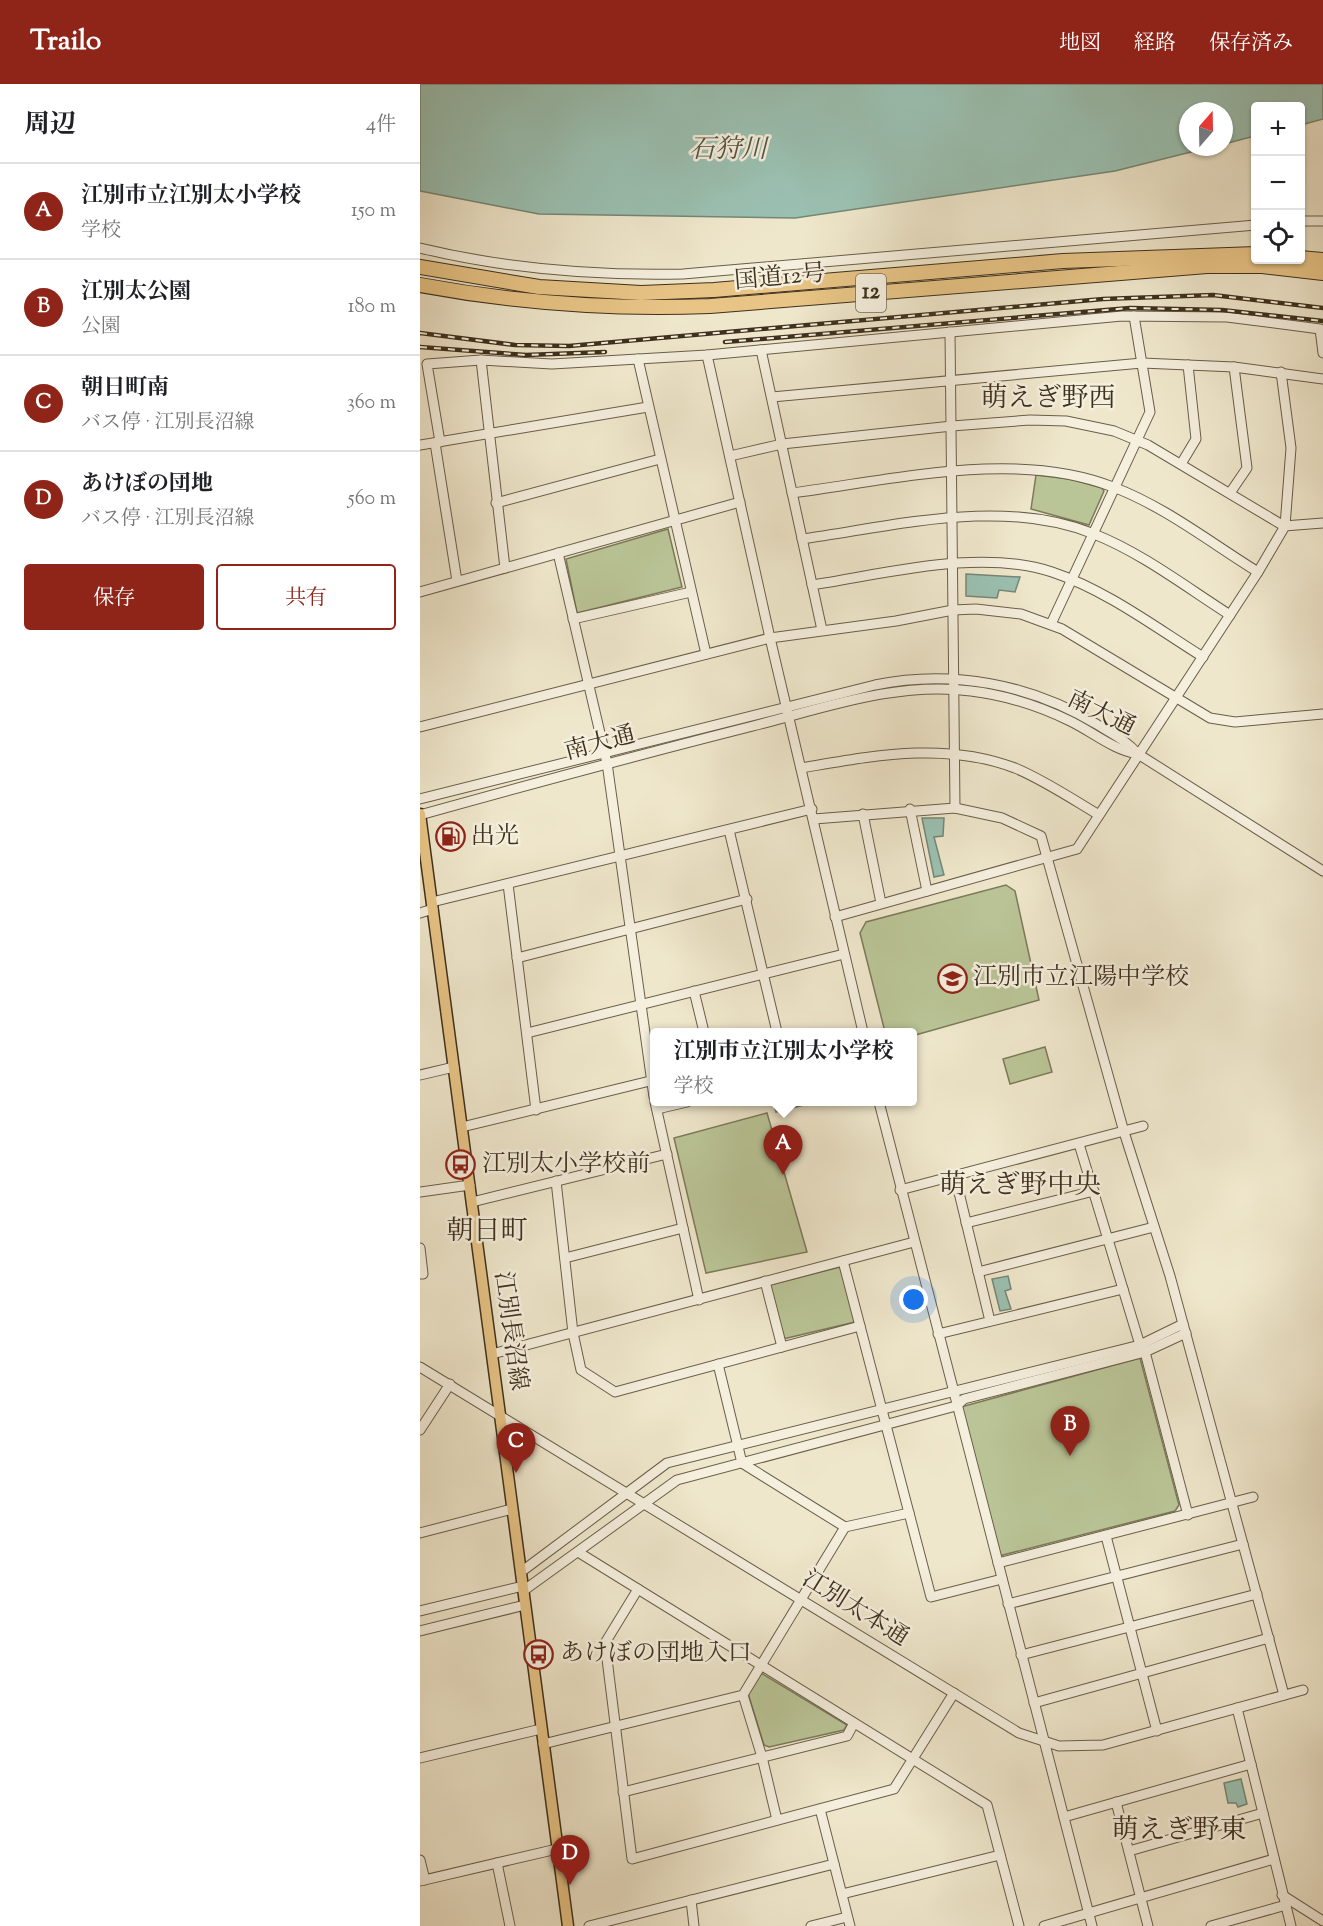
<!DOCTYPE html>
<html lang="ja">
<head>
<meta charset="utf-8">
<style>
  :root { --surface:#fff; --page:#f2f2f2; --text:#202124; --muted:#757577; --line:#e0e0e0; --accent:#8f2418 }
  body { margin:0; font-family:"Sorts Mill Goudy","Noto Serif JP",serif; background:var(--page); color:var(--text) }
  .controls { position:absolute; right:18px; top:18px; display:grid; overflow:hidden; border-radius:6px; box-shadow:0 2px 4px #0004 }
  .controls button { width:54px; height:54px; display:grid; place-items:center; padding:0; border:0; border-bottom:2px solid var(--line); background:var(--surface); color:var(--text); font:30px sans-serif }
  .compass { position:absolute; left:759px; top:18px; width:54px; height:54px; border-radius:50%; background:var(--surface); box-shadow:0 2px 4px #0004; rotate:20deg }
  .you { position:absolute; left:494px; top:1216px; width:21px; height:21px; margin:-15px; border:4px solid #fff; border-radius:50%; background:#1a73e8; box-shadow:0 0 0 9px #1a73e833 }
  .badge { display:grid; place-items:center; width:39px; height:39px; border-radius:50%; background:var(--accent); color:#fff; font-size:20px; font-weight:700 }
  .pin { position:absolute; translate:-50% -50px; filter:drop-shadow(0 2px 3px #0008) }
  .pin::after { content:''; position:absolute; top:32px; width:21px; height:18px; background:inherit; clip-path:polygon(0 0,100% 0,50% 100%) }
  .popup { position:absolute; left:230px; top:944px; width:267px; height:78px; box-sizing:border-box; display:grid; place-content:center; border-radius:6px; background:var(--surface); filter:drop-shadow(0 2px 4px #0005); font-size:20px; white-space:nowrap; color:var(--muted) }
  .popup b { font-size:22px; color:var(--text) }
  .popup::after { content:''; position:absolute; left:50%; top:100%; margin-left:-12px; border:12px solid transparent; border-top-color:var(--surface) }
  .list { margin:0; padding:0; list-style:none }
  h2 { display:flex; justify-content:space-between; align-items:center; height:78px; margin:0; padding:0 24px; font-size:26px }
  h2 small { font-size:20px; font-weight:400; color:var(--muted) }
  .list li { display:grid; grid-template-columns:39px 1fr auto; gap:18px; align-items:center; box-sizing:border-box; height:96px; padding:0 24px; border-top:2px solid var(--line) }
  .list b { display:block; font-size:22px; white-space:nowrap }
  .list p { margin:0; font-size:20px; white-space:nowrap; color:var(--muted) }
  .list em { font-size:20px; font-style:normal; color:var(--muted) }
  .actions { display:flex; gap:12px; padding:18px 24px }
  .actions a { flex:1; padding:14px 0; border:2px solid var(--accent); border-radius:6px; text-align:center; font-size:21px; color:var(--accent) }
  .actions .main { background:var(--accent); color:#fff }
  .icon { flex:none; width:33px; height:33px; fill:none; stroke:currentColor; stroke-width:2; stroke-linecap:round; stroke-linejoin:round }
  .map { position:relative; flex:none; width:903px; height:1842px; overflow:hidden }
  header { display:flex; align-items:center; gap:36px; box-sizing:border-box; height:84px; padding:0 30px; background:var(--accent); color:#fff }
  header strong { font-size:28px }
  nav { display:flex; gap:33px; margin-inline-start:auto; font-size:21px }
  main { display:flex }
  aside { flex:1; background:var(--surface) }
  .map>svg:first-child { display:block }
  .green { fill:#bac597; stroke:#7c7a5a; stroke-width:1.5 }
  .water { fill:#9bc1b2; stroke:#768776; stroke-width:1.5 }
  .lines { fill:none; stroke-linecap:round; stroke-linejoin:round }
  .minor-casing { stroke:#6a5e49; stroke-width:11 }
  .major-casing { stroke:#3e301d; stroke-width:13 }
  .highway-casing { stroke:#3e301d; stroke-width:16 }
  .minor { stroke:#f5efde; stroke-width:9 }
  .major { stroke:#e8c486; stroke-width:10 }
  .highway { stroke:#e8c486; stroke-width:14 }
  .rail-casing { stroke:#3e301d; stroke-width:4.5 }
  .rail { stroke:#f5efde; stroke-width:2; stroke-dasharray:7; stroke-linecap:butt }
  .labels { text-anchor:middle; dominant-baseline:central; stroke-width:5; stroke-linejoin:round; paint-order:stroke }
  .shield { fill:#f5efde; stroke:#756957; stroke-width:1.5 }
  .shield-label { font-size:22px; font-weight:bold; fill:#3e301d }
  .street-label { font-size:24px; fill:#3e301d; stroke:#f5efde }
  .poi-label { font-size:24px; fill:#3e301d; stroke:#f5efde; text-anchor:start }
  .water-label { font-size:26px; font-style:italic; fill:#555442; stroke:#f5efde }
  .quarter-label { font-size:27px; fill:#3e301d; stroke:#f5efde }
</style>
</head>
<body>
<header>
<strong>Trailo</strong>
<nav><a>地図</a><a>経路</a><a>保存済み</a></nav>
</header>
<main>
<aside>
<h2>周辺<small>4件</small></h2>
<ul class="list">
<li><span class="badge">A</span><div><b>江別市立江別太小学校</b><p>学校</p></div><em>150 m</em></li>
<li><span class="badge">B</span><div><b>江別太公園</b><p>公園</p></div><em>180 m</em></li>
<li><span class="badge">C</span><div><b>朝日町南</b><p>バス停 · 江別長沼線</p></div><em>360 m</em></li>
<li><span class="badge">D</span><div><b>あけぼの団地</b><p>バス停 · 江別長沼線</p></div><em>560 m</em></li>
</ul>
<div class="actions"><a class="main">保存</a><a>共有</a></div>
</aside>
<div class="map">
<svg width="903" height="1842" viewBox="0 0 903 1842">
  <rect width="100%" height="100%" fill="#efe7cc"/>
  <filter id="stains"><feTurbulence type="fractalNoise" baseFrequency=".00333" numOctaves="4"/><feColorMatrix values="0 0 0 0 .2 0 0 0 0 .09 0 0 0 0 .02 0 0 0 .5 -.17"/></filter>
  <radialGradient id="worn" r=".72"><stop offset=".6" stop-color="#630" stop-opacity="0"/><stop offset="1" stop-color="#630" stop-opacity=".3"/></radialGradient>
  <g class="green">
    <path d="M616,391L650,395L682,404L684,407L669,441L611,425Z"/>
    <path d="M248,445L262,503L157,529L146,475Z"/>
    <path d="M586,801L595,807L619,916L492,952V948H465L440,849L446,838Z"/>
    <path d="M625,963L632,988L590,1000L583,975Z"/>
    <path d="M347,1029L387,1168L286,1189L254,1054Z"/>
    <path d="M420,1183L435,1238L363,1255L350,1201Z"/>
    <path d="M720,1274L759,1421L755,1427L579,1472L541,1323Z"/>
    <path d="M341,1589L427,1641L424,1646L349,1663L344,1661L328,1609Z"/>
  </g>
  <g class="water">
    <path d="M0,0H903V35L881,41L880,22H836L835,52L804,60V27H768V63H791L695,87L375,134L119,130L0,107Z"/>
    <path d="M546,490L600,493L595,508L579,506L577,514L546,512Z"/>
    <path d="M502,734H524L523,752L514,753L524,791L514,793Z"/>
    <path d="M353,1018H396L356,1028Z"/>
    <path d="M588,1192L591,1205L585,1207L591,1225L580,1227L572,1195Z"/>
    <path d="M821,1695L827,1720L818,1723L816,1719H808L804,1699Z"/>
  </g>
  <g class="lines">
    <defs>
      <g id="minor">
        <path d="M880,137H903"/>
        <path d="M0,164C87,185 174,192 263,190L836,141"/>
        <path d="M530,248L535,724"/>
        <path d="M341,266L402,546"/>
        <path d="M287,271L350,554L443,948"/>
        <path d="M218,275L286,570"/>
        <path d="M61,276L85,484"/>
        <path d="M352,313L722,279L814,283L903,295"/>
        <path d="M20,358L7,280L61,276L132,280L287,271L702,232L807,233L900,245L903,269"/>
        <path d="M15,359L37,497"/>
        <path d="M0,361L228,323"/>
        <path d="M310,372L362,360L532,342L610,336L646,337L694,347L728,361L864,442L903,439"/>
        <path d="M761,380L776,355L768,281"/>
        <path d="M372,409C473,396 596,365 693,403C744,422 791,459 838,488"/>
        <path d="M810,409L827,384L814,283"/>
        <path d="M76,419L240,375"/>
        <path d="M382,455C476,442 583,413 674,450C722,469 766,503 810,531"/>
        <path d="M138,469L187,679L234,1013"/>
        <path d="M392,501C465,490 560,464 632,488C686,506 735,543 783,573"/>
        <path d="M0,508L320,418"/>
        <path d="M153,535L271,508"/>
        <path d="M631,540L730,328L714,232"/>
        <path d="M0,643L350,554L476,537L533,526L556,525L601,530L642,545L790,634L815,638L903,630"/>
        <path d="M381,684C453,672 524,657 595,684C624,696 652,715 679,731"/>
        <path d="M0,715L455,601C531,585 611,600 678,641C693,650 707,657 718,670L903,787"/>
        <path d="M490,725L507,807"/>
        <path d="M443,730L461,819"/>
        <path d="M0,731C111,700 222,670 333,642C404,624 477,597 551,607C585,611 619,622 650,637C673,648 693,666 718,670"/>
        <path d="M394,735L535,724L582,734L621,752L704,1048L750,1192L864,1611"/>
        <path d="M309,746L357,948"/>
        <path d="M88,800L116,1026"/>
        <path d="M12,818L392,725"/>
        <path d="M0,829L13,825"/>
        <path d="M415,833L657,765L838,488L865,442L871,364L861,288"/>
        <path d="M97,874L327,815"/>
        <path d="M274,907L284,948"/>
        <path d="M107,949L424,870"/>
        <path d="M0,991L34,983"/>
        <path d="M235,1018L279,1216"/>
        <path d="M459,1018L672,1842"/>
        <path d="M237,1025L267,1018"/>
        <path d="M42,1043L230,997"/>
        <path d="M659,1060L720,1261L725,1268L768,1431"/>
        <path d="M535,1092L570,1237"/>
        <path d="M136,1097L153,1249L161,1286L195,1308L440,1242"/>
        <path d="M480,1106L723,1042"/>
        <path d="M0,1108L50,1101"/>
        <path d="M52,1118L247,1070"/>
        <path d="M546,1139L674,1107"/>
        <path d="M0,1164L3,1190H0"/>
        <path d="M145,1174L263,1144"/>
        <path d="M423,1177L511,1513L582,1495"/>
        <path d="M558,1188L734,1143"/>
        <path d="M345,1197L362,1263"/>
        <path d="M518,1250L703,1205"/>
        <path d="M72,1270L494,1158"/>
        <path d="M298,1280L322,1379L425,1443L489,1429"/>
        <path d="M0,1283L599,1649L639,1662L683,1661L883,1606"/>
        <path d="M0,1346L30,1300"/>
        <path d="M0,1449L92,1425"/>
        <path d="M686,1452L737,1647"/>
        <path d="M158,1468L567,1721L599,1842"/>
        <path d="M578,1479L833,1413"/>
        <path d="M101,1488L247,1379L720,1261L763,1240"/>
        <path d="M218,1505L185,1559L212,1775L474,1705L534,1609"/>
        <path d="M103,1507L257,1396L536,1322L544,1315L725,1268L766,1249"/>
        <path d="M588,1520L823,1460"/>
        <path d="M0,1527L103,1502"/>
        <path d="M0,1547L105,1521"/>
        <path d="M601,1571L837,1510"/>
        <path d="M323,1611L342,1673L357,1736"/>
        <path d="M614,1619L849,1554"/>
        <path d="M817,1624L871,1842"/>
        <path d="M123,1660L323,1611L425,1443"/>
        <path d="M0,1674L121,1645"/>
        <path d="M203,1708L427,1652L434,1639"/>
        <path d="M696,1718L728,1842"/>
        <path d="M400,1725L430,1842"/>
        <path d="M644,1733L831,1680"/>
        <path d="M709,1767L843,1729"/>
        <path d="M0,1776L5,1796"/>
        <path d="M77,1779L90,1842"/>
        <path d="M0,1797L137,1765"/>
        <path d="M422,1810L580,1771"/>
        <path d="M862,1811L903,1837"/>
        <path d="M271,1816L274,1842"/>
        <path d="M169,1842L414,1780"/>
        <path d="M391,1842L427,1833"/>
        <path d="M624,1842L854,1775"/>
        <path d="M791,1842L866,1821"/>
      </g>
      <path id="major" d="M0,730L148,1842"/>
      <g id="highway">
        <path d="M880,174L903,176"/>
        <path d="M0,183L119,203L221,209L294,206L643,177L836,170"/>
        <path d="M0,201C97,219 191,226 290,222L787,182H842L903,189"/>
      </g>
    </defs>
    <use href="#minor" class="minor-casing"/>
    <use href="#major" class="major-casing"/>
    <use href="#highway" class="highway-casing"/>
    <use href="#minor" class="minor"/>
    <use href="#major" class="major"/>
    <use href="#highway" class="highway"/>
    <defs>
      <g id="rail">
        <path d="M0,249L95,261L149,262L683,215L793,211L903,224"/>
        <path d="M305,258L710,224L802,226L903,237"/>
        <path d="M0,263L106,271L185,268"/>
      </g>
    </defs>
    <use href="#rail" class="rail-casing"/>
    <use href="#rail" class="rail"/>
  </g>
  <defs>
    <symbol id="fuel-ring" viewBox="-11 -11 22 22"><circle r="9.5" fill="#f5efde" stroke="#8f2418" stroke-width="1.5"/><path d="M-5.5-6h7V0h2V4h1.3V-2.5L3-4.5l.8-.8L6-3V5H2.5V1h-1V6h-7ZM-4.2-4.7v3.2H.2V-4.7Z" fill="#8f2418"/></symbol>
    <symbol id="school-ring" viewBox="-11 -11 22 22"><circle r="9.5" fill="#f5efde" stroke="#8f2418" stroke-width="1.5"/><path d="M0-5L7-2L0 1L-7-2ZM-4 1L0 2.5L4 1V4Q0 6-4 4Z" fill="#8f2418"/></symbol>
    <symbol id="bus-ring" viewBox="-11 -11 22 22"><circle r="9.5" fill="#f5efde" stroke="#8f2418" stroke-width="1.5"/><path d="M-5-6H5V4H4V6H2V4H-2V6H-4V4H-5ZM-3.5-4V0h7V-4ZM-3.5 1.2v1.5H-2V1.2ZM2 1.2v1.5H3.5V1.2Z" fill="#8f2418"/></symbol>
  </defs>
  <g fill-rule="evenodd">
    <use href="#fuel-ring" x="14" y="736" width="33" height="33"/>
    <use href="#school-ring" x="516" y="878" width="33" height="33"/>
    <use href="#bus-ring" x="24" y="1064" width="33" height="33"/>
    <use href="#bus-ring" x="102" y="1554" width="33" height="33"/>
  </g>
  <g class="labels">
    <rect class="shield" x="436" y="190" width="30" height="38" rx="4.5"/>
    <g class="shield-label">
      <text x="451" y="209">12</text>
    </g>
    <g class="street-label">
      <text transform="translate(360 194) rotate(-5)">国道12号</text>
      <text transform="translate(681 630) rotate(26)">南大通</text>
      <text transform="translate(180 660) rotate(-15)">南大通</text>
      <text transform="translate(90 1247) rotate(82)">江別長沼線</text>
      <text transform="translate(435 1525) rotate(32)">江別太本通</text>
    </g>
    <g class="poi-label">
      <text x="51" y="753">出光</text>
      <text x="553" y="894">江別市立江陽中学校</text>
      <text x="62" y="1081">江別太小学校前</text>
      <text x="140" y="1570">あけぼの団地入口</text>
    </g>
    <g class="water-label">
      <text x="308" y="66">石狩川</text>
    </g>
    <g class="quarter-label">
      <text x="628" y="315">萌えぎ野西</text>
      <text x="600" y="1102">萌えぎ野中央</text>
      <text x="67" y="1148">朝日町</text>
      <text x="759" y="1747">萌えぎ野東</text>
    </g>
  </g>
  <rect width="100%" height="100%" filter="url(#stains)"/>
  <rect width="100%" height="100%" fill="url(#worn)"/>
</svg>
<div class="controls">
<button>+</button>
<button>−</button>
<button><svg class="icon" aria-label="locate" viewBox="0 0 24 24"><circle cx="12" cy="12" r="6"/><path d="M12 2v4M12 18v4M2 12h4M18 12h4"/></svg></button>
</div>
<svg class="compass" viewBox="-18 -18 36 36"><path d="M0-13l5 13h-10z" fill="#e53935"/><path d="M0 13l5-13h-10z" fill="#757577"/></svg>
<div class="you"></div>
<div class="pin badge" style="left:363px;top:1091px">A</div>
<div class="popup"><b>江別市立江別太小学校</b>学校</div>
<div class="pin badge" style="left:650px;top:1372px">B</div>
<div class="pin badge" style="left:96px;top:1389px">C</div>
<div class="pin badge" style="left:150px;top:1801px">D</div>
</div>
</main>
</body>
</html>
